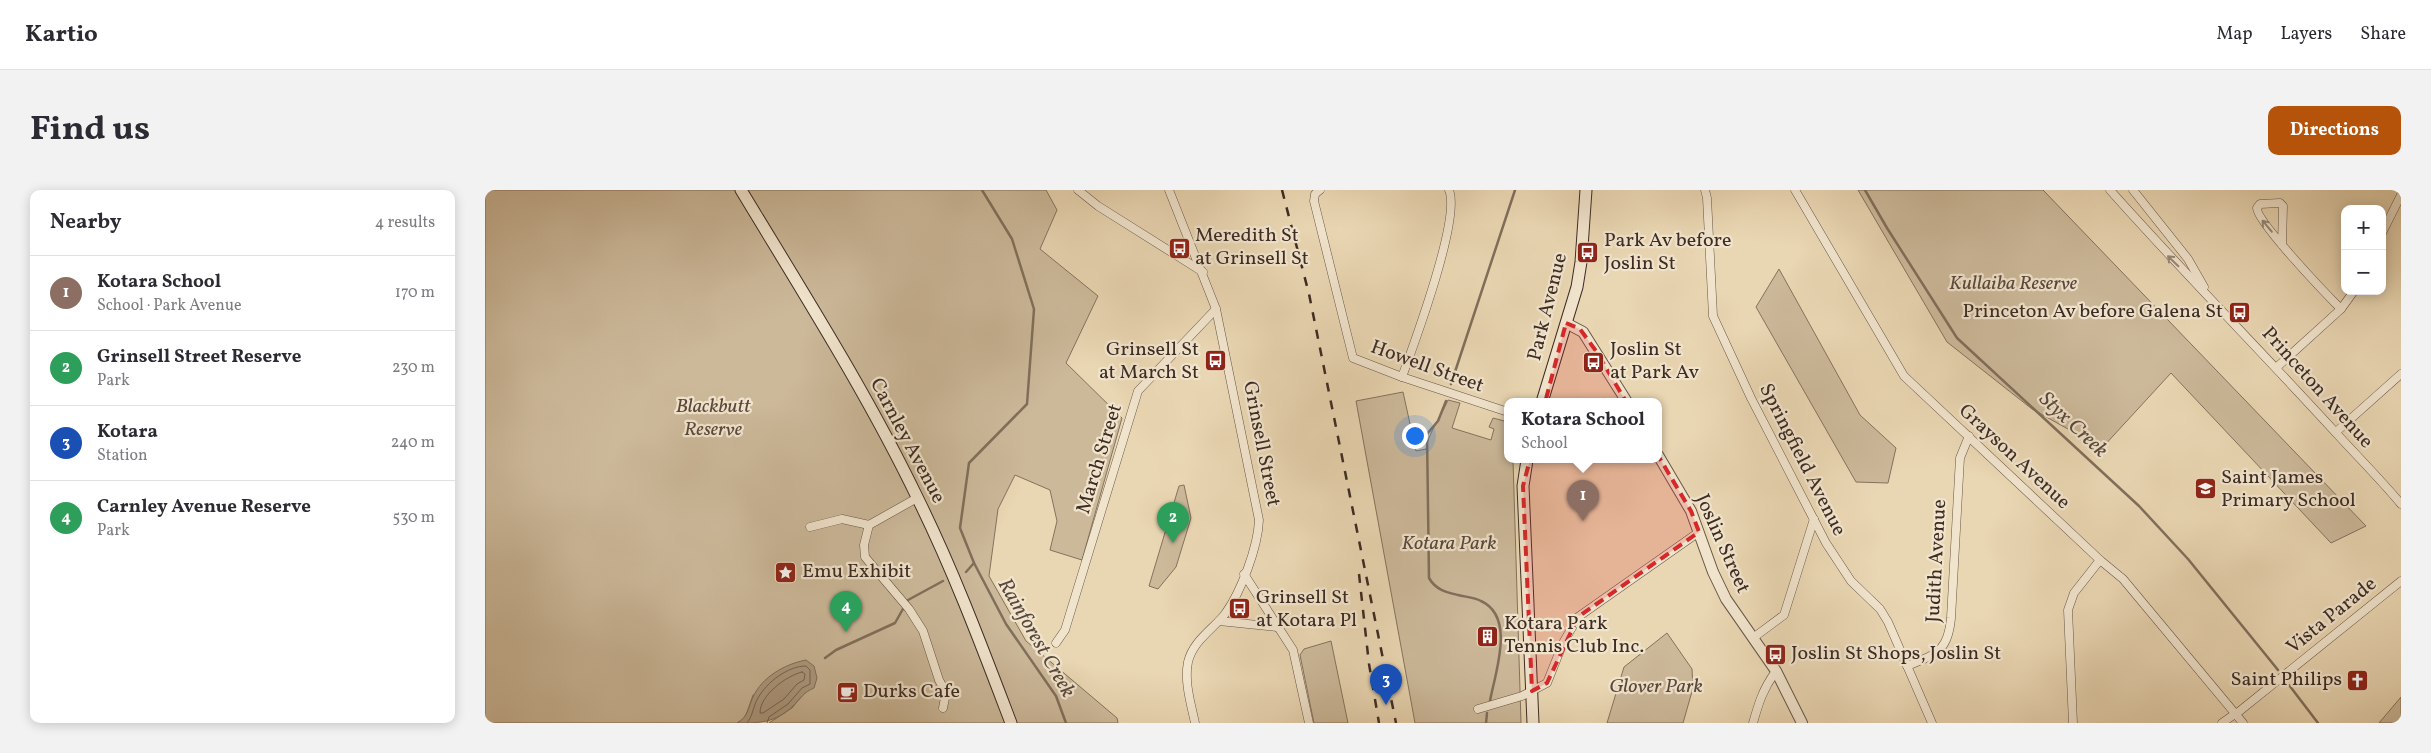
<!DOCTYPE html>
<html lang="en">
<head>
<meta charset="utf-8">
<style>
  :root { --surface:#fff; --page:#f2f2f3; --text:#2b2b33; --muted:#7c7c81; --line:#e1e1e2; --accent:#b45309 }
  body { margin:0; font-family:Vollkorn,serif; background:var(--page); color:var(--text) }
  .controls { position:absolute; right:15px; top:15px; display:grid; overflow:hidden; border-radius:10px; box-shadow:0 2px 12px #0003 }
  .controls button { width:45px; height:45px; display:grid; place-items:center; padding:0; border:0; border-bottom:1px solid var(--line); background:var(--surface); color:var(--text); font:25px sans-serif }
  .you { position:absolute; left:929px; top:245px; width:18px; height:18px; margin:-12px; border:4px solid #fff; border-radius:50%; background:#1a73e8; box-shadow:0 0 0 8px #1a73e833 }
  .badge { display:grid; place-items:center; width:32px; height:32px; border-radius:50%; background:var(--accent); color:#fff; font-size:16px; font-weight:700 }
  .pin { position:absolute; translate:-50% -41px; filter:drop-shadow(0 1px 2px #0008) }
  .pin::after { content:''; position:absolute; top:26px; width:18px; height:15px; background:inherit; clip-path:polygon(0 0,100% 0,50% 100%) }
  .popup { position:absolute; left:1019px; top:208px; width:158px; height:65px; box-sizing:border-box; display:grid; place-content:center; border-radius:10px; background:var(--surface); filter:drop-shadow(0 1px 4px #0005); font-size:16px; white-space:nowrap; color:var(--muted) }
  .popup b { font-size:19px; color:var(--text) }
  .popup::after { content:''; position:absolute; left:50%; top:100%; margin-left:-10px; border:10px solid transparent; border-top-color:var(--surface) }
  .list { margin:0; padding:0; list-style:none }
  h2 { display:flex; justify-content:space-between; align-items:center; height:65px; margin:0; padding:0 20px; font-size:21px }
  h2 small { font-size:16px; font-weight:400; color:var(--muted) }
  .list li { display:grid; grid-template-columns:32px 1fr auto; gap:15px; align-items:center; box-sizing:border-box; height:75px; padding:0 20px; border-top:1px solid var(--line) }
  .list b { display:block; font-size:19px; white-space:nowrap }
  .list p { margin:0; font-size:16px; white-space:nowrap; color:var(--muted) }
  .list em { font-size:16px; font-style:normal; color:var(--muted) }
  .map { position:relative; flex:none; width:1916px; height:533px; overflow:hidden; border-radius:10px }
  header { display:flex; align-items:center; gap:30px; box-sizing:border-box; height:70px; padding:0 25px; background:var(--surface); border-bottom:1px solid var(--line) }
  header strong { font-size:24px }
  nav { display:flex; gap:28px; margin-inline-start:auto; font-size:18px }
  .intro { display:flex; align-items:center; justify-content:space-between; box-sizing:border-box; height:120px; padding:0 30px }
  h1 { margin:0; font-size:35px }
  .button { padding:12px 22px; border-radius:10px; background:var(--accent); color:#fff; font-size:18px; font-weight:700 }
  main { display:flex; gap:30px; padding:0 30px }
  aside { flex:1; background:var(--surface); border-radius:10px; box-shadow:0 2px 12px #0003 }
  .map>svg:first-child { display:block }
  .green { fill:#ccb99a; stroke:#84725f }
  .water { fill:#ae9c82; stroke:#806f5c }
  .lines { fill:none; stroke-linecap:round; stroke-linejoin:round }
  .shore { stroke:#756453; stroke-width:1 }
  .stream { stroke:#806f5c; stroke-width:2.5 }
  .minor-casing { stroke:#675648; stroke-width:9 }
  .tertiary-casing { stroke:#675648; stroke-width:12 }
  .secondary-casing { stroke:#3c2c24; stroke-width:13 }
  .minor { stroke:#f1e4cd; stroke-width:8 }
  .tertiary { stroke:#f1e4cd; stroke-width:10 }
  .secondary { stroke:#f1e4cd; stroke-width:11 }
  .rail { stroke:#3c2c24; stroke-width:2.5; stroke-dasharray:9 9; stroke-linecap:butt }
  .oneway { stroke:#968878 }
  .marked { fill:#d62828; fill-opacity:0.2; stroke:#d62828; stroke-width:4; stroke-dasharray:10 6; stroke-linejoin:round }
  .labels { text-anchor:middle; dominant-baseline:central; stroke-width:4.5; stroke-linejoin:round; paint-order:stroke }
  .poi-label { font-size:20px; fill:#3c2c24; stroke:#f1e4cd; text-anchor:start }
  .park-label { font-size:20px; font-style:italic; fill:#59483c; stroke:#f1e4cd }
  .street-label { font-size:20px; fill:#3c2c24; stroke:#f1e4cd }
  .water-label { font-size:21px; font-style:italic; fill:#58483c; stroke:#f1e4cd }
</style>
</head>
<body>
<header>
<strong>Kartio</strong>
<nav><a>Map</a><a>Layers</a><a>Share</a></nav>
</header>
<div class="intro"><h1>Find us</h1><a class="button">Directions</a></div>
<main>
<aside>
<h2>Nearby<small>4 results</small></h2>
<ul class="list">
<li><span class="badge" style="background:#8d6e63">1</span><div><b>Kotara School</b><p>School · Park Avenue</p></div><em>170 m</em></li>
<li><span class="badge" style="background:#2e9e5b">2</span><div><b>Grinsell Street Reserve</b><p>Park</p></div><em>230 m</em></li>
<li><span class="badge" style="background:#1a4fb4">3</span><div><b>Kotara</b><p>Station</p></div><em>240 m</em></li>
<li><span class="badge" style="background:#2e9e5b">4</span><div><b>Carnley Avenue Reserve</b><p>Park</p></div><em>530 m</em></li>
</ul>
</aside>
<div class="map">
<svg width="1916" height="533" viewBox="0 0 1916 533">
  <rect width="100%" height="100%" fill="#e9d6b2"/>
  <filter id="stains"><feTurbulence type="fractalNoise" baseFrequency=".004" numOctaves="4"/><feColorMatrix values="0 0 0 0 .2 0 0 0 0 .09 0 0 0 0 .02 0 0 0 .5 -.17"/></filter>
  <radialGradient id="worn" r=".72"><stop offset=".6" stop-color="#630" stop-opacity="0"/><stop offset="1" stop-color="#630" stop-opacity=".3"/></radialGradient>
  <g class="green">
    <path d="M0,0H561L572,20L555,59L613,106L581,173L637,228L597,370L565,360L572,331L565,300L530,285L513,319L504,386L541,451L632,528L633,533H284L307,518L320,502L268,505L260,528L252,533H0Z"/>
    <path d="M1373,0H1558L1881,336L1846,353L1686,183L1617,258L1547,219L1462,152Z"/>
    <path d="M1294,79L1375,225L1411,258L1403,293L1371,292L1271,117Z"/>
    <path d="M918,202L931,261L941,259C944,241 956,227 963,210L975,213L967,238L1006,250L1009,239L1004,237L1008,228L1023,232V270H1028L1036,533H930L871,211Z"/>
    <path d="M699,295L706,328L691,377L673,399L664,396L694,296Z"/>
    <path d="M1182,443L1207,479L1208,498L1198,533H1122L1139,477Z"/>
    <path d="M846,451L863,533H829L815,465L819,459Z"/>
    <path d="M1916,507V533H1894Z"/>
  </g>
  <path class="water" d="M321,470L329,476L332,488L329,498C319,502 315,509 308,516C290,533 275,533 252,533C263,527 263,518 268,507C277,487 300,474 321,470Z"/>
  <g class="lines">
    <g class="shore">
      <path d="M317,482L320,484L319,490L312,494L299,509L278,523H275C275,505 301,486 317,482Z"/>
      <path d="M262,533C268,526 268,516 273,508C282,492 303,476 321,476L325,480V494L317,498L303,514L284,527L282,533"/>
    </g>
    <g class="stream">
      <path d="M497,0L527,49L549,119L542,214L484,273L475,338L489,373L521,434L571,506L581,533"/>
      <path d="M1380,0L1402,38L1472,148L1654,316L1703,369L1793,480"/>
      <path d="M966,194L1030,0"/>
      <path d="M961,211L953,231L942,244L944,388C951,400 961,402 973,405C980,407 989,407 996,411C1031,427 1010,483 1005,511"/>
      <path d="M481,382L489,373"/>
      <path d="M340,468L351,460L410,433L423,410L458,391"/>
      <path d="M1804,495L1833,533"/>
      <path d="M1001,533L1002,523"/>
    </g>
    <defs>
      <g id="minor">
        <path d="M593,0L613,16L718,82"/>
        <path d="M684,0L731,119L774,330C773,357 756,402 740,424C727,440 708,451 703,472C699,492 706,514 710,533"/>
        <path d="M835,0L830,4L829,11L868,168L917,187L1023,222"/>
        <path d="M1220,0L1222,8L1228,126L1266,208L1341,353L1366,391L1395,419L1403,432L1447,533"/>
        <path d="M1310,0L1419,186L1615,370L1638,389L1758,533"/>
        <path d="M1625,0C1699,83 1777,162 1852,244C1873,267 1896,290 1916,314"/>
        <path d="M1648,0L1703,69L1719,97"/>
        <path d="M1897,43L1916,5"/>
        <path d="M1797,55L1798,16L1795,13L1775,14L1772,18C1771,31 1842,105 1856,119"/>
        <path d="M1792,177L1856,119L1869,101"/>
        <path d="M917,187C929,154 976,28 964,0"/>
        <path d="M1851,242L1916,184"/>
        <path d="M432,308L384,335L379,355L380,367L424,419L438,441L454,490L461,503L458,518"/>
        <path d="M325,337L357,329L384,335"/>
        <path d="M759,384L808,460L824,533"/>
        <path d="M734,431L792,437"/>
        <path d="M1268,448L1299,425L1329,329"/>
        <path d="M571,453L580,440L653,201L731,119"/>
        <path d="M1422,476C1451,464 1463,462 1466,428L1475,268L1484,246"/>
        <path d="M993,519L1037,506L1062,493L1078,453L1093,427L1214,342"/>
        <path d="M1751,524L1916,391"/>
        <path d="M1268,533C1274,512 1278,499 1291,481"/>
        <path d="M1588,533L1583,420L1589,403L1615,370"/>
        <path d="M1737,533L1750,524"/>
      </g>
      <g id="tertiary">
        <path d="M1081,133L1098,142L1142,212"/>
        <path d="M1173,265L1206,321L1228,382L1241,409L1291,481L1317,533"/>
      </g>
      <g id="secondary">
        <path d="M256,0C317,101 382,203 433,309C469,382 497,457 526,533"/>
        <path d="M1057,212L1092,97L1096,72L1101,0"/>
        <path d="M1042,270L1038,296L1048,533"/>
      </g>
    </defs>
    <use href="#minor" class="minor-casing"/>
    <use href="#tertiary" class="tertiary-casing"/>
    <use href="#secondary" class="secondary-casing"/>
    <use href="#minor" class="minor"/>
    <use href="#tertiary" class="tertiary"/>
    <use href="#secondary" class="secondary"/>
    <g class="rail">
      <path d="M797,0L824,104L911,533"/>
      <path d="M874,384L884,474L894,533"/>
    </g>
  </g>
  <defs><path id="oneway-shaft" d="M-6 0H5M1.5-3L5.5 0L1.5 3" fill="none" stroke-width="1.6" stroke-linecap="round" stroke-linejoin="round" transform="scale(1.25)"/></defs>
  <g class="oneway">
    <use href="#oneway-shaft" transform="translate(1782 36) rotate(-130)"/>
    <use href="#oneway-shaft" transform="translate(1688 71) rotate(-136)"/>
  </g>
  <path class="marked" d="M1081,133L1095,139L1111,161L1206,321L1214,342L1093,427L1062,493L1047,501L1038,296Z"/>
  <defs>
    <symbol id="bus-square" viewBox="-11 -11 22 22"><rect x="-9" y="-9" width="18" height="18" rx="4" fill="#8f2418" stroke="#f1e4cd"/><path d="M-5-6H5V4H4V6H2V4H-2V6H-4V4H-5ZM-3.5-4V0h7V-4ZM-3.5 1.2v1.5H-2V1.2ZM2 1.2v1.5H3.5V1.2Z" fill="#fff"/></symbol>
    <symbol id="school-square" viewBox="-11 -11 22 22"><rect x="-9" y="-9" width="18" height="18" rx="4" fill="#8f2418" stroke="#f1e4cd"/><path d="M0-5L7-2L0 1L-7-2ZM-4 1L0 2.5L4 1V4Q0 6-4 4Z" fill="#fff"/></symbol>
    <symbol id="sight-square" viewBox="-11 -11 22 22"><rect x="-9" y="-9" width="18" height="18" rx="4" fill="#8f2418" stroke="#f1e4cd"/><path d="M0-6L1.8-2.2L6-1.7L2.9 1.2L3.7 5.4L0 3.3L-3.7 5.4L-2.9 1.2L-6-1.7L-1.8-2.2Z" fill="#fff"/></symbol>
    <symbol id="building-square" viewBox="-11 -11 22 22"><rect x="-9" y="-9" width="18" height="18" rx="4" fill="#8f2418" stroke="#f1e4cd"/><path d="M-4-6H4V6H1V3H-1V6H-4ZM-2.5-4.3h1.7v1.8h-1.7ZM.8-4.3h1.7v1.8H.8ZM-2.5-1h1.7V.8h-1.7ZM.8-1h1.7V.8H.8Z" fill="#fff"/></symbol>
    <symbol id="church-square" viewBox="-11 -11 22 22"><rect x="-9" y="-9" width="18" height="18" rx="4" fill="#8f2418" stroke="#f1e4cd"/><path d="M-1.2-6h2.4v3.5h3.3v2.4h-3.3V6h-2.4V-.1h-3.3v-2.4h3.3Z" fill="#fff"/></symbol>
    <symbol id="cafe-square" viewBox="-11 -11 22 22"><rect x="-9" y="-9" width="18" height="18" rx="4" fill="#8f2418" stroke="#f1e4cd"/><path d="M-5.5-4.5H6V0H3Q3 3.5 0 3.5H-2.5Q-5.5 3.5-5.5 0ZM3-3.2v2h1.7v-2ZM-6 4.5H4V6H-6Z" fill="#fff"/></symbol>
  </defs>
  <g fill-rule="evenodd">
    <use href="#bus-square" x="682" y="46" width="25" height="25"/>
    <use href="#bus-square" x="1090" y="50" width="25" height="25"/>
    <use href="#bus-square" x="1742" y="110" width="25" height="25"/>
    <use href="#bus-square" x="718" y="158" width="25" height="25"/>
    <use href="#bus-square" x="1096" y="160" width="25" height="25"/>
    <use href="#school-square" x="1708" y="286" width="25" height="25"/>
    <use href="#sight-square" x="288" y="370" width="25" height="25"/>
    <use href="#bus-square" x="742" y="406" width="25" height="25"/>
    <use href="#building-square" x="990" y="434" width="25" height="25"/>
    <use href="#bus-square" x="1278" y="452" width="25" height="25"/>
    <use href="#church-square" x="1860" y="478" width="25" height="25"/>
    <use href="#cafe-square" x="350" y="490" width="25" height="25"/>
  </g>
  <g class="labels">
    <g class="poi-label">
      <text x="710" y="46">Meredith St<tspan x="710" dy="23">at Grinsell St</tspan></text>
      <text x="1119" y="51">Park Av before<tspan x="1119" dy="23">Joslin St</tspan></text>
      <text x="1738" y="122" text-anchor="end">Princeton Av before Galena St</text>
      <text x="714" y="160" text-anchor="end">Grinsell St<tspan x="714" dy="23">at March St</tspan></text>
      <text x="1125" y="160">Joslin St<tspan x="1125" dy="23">at Park Av</tspan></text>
      <text x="1736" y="288">Saint James<tspan x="1736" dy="23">Primary School</tspan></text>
      <text x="317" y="382">Emu Exhibit</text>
      <text x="771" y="408">Grinsell St<tspan x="771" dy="23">at Kotara Pl</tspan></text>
      <text x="1019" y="434">Kotara Park<tspan x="1019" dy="23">Tennis Club Inc.</tspan></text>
      <text x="1306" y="464">Joslin St Shops, Joslin St</text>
      <text x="1857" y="490" text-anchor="end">Saint Philips</text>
      <text x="378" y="502">Durks Cafe</text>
    </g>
    <g class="park-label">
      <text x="1528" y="94">Kullaiba Reserve</text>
      <text x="228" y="217">Blackbutt<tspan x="228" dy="23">Reserve</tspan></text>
      <text x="964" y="354">Kotara Park</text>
      <text x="1171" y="497">Glover Park</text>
    </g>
    <g class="street-label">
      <text transform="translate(1063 117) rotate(-76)">Park Avenue</text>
      <text transform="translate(942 177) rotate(20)">Howell Street</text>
      <text transform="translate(1832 198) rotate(48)">Princeton Avenue</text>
      <text transform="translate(422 251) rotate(62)">Carnley Avenue</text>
      <text transform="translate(776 254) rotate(79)">Grinsell Street</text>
      <text transform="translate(1529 267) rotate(43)">Grayson Avenue</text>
      <text transform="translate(615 269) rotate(-73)">March Street</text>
      <text transform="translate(1317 270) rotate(63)">Springfield Avenue</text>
      <text transform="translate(1237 354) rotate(66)">Joslin Street</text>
      <text transform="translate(1452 371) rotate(-87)">Judith Avenue</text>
      <text transform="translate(1847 426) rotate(-39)">Vista Parade</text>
    </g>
    <g class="water-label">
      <text transform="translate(1588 235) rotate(43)">Styx Creek</text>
      <text transform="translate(551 448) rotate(60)">Rainforest Creek</text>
    </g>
  </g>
  <rect width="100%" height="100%" filter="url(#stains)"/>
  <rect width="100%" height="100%" fill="url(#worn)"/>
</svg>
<div class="controls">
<button>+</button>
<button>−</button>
</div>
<div class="you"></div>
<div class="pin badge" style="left:1098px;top:331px;background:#8d6e63">1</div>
<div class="popup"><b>Kotara School</b>School</div>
<div class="pin badge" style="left:688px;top:353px;background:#2e9e5b">2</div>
<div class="pin badge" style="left:901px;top:515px;background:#1a4fb4">3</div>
<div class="pin badge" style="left:361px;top:442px;background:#2e9e5b">4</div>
</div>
</main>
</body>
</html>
